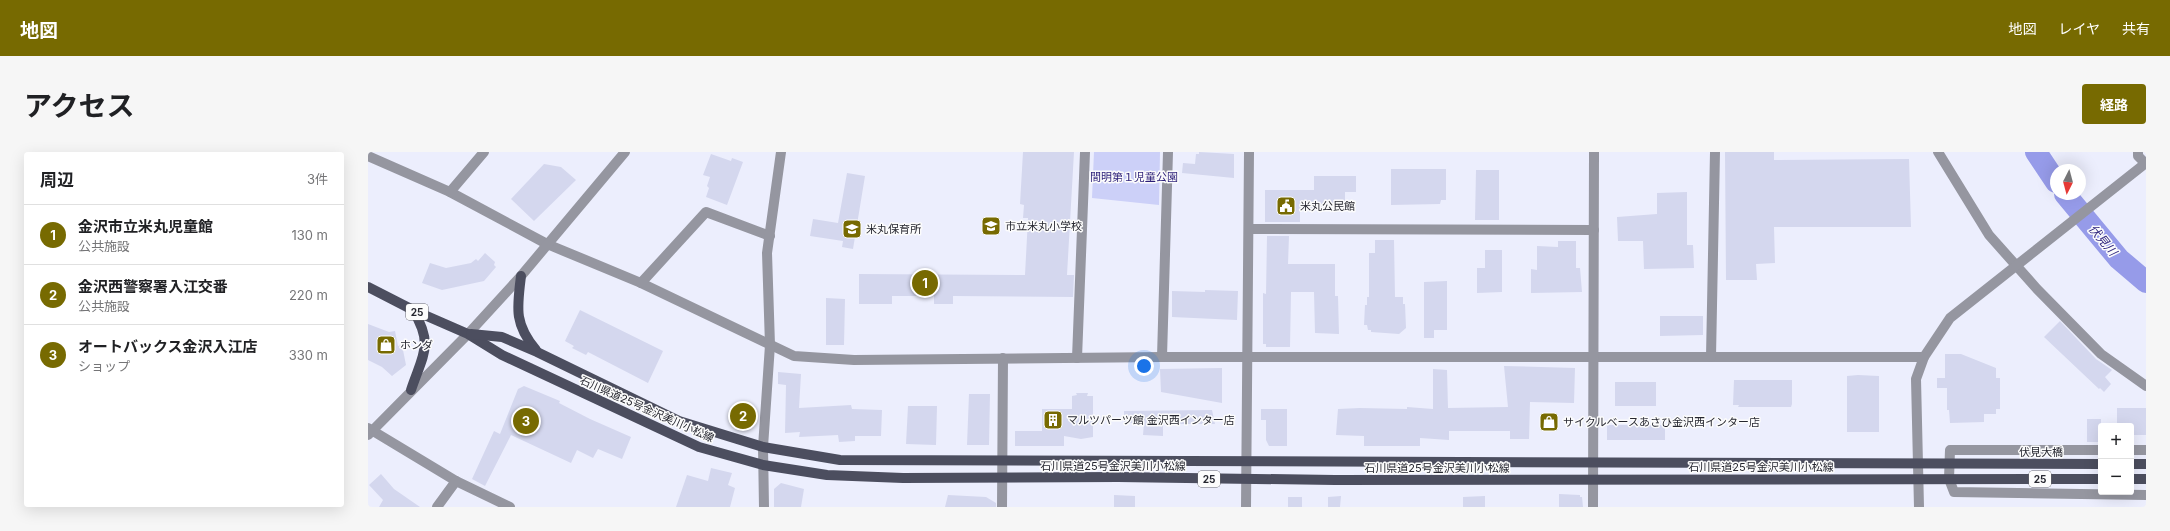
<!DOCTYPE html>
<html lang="ja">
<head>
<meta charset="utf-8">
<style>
  :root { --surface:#fff; --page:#f6f6f6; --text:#202124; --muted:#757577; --line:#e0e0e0; --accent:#776a01 }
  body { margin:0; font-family:Inter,"Noto Sans JP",sans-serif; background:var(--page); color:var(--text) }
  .controls { position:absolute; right:12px; bottom:12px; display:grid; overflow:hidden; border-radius:4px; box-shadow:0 4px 16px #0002 }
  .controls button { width:36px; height:36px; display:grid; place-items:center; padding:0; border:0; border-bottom:1px solid var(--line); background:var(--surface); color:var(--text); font:20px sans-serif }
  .compass { position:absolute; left:1682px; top:12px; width:36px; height:36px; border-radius:50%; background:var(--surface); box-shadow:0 4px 16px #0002; rotate:186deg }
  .you { position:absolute; left:776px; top:214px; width:14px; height:14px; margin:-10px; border:3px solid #fff; border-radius:50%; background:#1a73e8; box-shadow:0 0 0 6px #1a73e833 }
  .badge { display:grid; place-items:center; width:26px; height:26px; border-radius:50%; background:var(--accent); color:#fff; font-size:13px; font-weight:700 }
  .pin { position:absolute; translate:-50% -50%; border:2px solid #fff; box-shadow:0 1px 4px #0006 }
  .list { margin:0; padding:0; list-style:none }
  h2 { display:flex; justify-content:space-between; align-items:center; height:52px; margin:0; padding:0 16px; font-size:17px }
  h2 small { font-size:13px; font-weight:400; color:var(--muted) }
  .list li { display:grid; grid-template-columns:26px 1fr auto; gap:12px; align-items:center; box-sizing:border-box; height:60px; padding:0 16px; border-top:1px solid var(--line) }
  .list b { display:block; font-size:15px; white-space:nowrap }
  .list p { margin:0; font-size:13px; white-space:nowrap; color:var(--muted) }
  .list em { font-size:13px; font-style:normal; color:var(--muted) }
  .map { position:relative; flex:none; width:1778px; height:355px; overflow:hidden; border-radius:4px }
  header { display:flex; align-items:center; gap:24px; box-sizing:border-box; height:56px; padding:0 20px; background:var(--accent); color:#fff }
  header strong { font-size:19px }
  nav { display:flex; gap:22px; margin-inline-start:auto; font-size:14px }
  .intro { display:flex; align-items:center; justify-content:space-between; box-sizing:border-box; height:96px; padding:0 24px }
  h1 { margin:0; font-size:28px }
  .button { padding:10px 18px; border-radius:4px; background:var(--accent); color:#fff; font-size:14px; font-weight:700 }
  main { display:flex; gap:24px; padding:0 24px }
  aside { flex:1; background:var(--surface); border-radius:4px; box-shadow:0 4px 16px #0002 }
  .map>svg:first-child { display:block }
  .green { fill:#ccd0f8 }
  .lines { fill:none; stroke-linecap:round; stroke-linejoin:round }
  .river { stroke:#969be9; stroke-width:22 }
  .building { fill:#d4d7ee }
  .minor { stroke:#9596a0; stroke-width:10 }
  .tertiary { stroke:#9596a0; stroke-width:10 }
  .primary { stroke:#4c4e5f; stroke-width:10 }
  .labels { text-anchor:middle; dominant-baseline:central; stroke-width:3; stroke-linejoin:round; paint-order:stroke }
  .shield { fill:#fcfcfc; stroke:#66676d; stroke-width:1 }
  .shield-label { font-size:10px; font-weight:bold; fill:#262730 }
  .park-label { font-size:11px; fill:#2b1e78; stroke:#fcfcfc }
  .poi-label { font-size:11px; fill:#262730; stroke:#fcfcfc; text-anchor:start }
  .street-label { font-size:11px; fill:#262730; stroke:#fcfcfc }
  .water-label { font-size:12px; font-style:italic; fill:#2e247d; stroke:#fcfcfc }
</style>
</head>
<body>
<header>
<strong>地図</strong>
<nav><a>地図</a><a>レイヤ</a><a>共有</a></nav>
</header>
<div class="intro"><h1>アクセス</h1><a class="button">経路</a></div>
<main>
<aside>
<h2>周辺<small>3件</small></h2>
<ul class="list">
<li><span class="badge">1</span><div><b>金沢市立米丸児童館</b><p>公共施設</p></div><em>130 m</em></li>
<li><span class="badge">2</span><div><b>金沢西警察署入江交番</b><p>公共施設</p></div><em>220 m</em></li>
<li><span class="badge">3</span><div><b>オートバックス金沢入江店</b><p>ショップ</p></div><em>330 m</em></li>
</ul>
</aside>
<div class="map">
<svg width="1778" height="355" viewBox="0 0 1778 355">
  <rect width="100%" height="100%" fill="#eceefd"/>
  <path class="green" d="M726,0H792L791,53L724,46Z"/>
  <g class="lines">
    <g class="river">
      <path d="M1668,0L1688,30"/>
      <path d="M1697,42L1751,107L1778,130"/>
    </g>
  </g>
  <g class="building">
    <path d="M655,0H706L699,123H706L705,145L585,144V152H566V144H524V152H491V122L657,123L660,66H655L656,53L652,52Z"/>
    <path d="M831,0L866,2V26L814,21L815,11L827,12L828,2H831Z"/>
    <path d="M1357,0H1406V8L1541,7L1543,75H1406L1407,111L1388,112L1389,128H1358Z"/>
    <path d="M343,2L363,9L364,6L375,10L359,53L338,45L341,36L339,34L342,25L335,23Z"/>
    <path d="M176,12L193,15L208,28L166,69L143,47Z"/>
    <path d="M1023,17H1078V48H1073L1072,52L1023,53Z"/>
    <path d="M1108,18H1131V68H1107Z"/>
    <path d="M479,21L497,24L485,97L474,95L475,89L442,84L445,67L470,71Z"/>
    <path d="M946,24H988V40H977V49L960,52L961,56L932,57V70H897V38H946Z"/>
    <path d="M1319,40V93H1325L1326,116L1276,117L1275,89H1250L1249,65L1289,62V41Z"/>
    <path d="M899,84H921L920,112H967V144H970L971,182L947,181L946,140H923L922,195H898V192H895V141L898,142Z"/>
    <path d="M1007,88H1026L1027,145H1035V152H1037L1038,176L1031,182L1003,180V178H1000L999,173H996L997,153H999V145H1001V101H1007Z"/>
    <path d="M1190,89H1208V116H1212L1214,140L1163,141V117L1169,118V94L1190,95Z"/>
    <path d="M1117,98H1134V140L1109,141V116H1117Z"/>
    <path d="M117,101L127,110L126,113L128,115L116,129L74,138L54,131L62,111L78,116L103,111L108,107L110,109Z"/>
    <path d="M1079,129V178H1066V186H1056V130Z"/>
    <path d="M837,138L870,139L869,168L804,165V139L837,140Z"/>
    <path d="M458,146L477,147L476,193H458Z"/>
    <path d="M212,158L295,199L280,231L220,200L218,203L204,196L206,194L197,189Z"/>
    <path d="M1292,164H1335V183L1292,184Z"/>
    <path d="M1692,169L1728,207L1744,218L1737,225L1743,232L1736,240L1732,236L1731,237L1676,185Z"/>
    <path d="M0,172L21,180L27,179L30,194L34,193L38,213L24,224L14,215L0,208Z"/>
    <path d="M1577,202H1593L1628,216V226H1632V257H1628V262H1616V270L1582,271L1581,258H1579V236H1569V226H1577Z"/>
    <path d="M1136,214L1207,216L1206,251L1162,250L1161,287H1142V279H1081V288L1052,286V294H996V284L968,283L970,257L992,256L1039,257V255L1065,257V217L1079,218L1080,256L1140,255Z"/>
    <path d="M854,216V251L793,240L792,217Z"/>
    <path d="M410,220L433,222L431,256L483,253L484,257L514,258L513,284H487V289L471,290L470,283L431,285L432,280L417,281L418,233L410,232Z"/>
    <path d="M1490,223L1511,224V280H1479V224Z"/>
    <path d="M1366,228H1424V252L1423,255H1370L1371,253H1365Z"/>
    <rect x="1247" y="230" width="41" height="24"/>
    <path d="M156,234L192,249L191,251L222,267L263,285L254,307L230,297L225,306L209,298L203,311L143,283L117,334L104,327L126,279L132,282L150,237Z"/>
    <path d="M708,241H720L719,244H725V285L713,287L696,284V294H647V279H674V257H704V244L709,243Z"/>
    <path d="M601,242H622L621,293H599Z"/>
    <path d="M540,254H569L568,293L538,292Z"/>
    <path d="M1749,256H1778V283H1763V274H1749Z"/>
    <path d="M893,257H919V294H901L898,288V268H893Z"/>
    <path d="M844,258L847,272H795V284L775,283L776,271H756V259Z"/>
    <rect x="1719" y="267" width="14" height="23"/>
    <rect x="1239" y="273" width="58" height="15"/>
    <path d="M343,316L364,321L360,333L367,336L362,355H308L319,323L340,329Z"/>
    <path d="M13,322L26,337L52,355H11L15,348L1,333Z"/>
    <path d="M413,331L436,337L433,355H406V337Z"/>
    <path d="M1191,342L1212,343V345H1214L1215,355H1191Z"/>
    <path d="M580,343L618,345L628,351V355H577Z"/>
    <path d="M746,343L767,344V355H746Z"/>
    <path d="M973,344L972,355H960V345Z"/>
    <path d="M1117,344V355H1095V345Z"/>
    <rect x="920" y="345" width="14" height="10"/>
  </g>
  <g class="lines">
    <g class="minor">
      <path d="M1570,0L1621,83L1669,137L1733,202L1778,234"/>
      <path d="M1770,0V4L1778,12"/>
      <path d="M0,4L82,40L179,92L273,131L426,204L486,208L794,205H1556"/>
      <path d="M82,40L116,0"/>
      <path d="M882,77L1226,78"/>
      <path d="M273,131L338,60L402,84"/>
      <path d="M794,205L800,0"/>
      <path d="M1343,205L1347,0"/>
      <path d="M709,206L717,0"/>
      <path d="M0,276L88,329L142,355"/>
      <path d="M1733,298H1582L1581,327L1586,340L1778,343"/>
      <path d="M1763,298H1778"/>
      <path d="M69,355L88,329"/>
      <path d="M396,355L395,295L402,193L399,101L413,0"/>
      <path d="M634,355L635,206"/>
      <path d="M878,355L881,0"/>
      <path d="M1225,355L1226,0"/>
    </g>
    <g class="tertiary">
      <path d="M0,283L100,182L153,124L257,0"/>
      <path d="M1551,355L1548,227L1556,205L1582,166L1778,11"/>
    </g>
    <g class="primary">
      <path d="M153,124C149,156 146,172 168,198"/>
      <path d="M0,135L45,158L100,182L134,203L331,295L395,313L459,323L535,326L750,325L967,328L1733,327"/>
      <path d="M103,182L134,185L169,200L311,269L395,295L472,308L1733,312"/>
      <path d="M43,238C55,202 66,193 45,158"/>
      <path d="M1763,312H1778"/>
      <path d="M1763,327H1778"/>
    </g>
  </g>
  <defs>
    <symbol id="civic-square" viewBox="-11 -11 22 22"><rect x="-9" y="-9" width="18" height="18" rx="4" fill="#776a01" stroke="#fcfcfc"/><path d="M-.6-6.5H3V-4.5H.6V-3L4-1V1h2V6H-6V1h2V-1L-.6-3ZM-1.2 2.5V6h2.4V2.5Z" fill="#fff"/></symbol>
    <symbol id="school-square" viewBox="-11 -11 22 22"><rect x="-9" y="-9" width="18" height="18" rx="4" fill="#776a01" stroke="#fcfcfc"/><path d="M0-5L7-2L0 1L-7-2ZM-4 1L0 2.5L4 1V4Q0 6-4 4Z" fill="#fff"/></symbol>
    <symbol id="shop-square" viewBox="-11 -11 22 22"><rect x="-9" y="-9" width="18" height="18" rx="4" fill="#776a01" stroke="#fcfcfc"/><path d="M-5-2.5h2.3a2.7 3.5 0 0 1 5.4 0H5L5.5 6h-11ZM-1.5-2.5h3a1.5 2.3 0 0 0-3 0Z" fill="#fff"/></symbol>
    <symbol id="building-square" viewBox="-11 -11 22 22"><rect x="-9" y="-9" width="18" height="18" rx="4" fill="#776a01" stroke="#fcfcfc"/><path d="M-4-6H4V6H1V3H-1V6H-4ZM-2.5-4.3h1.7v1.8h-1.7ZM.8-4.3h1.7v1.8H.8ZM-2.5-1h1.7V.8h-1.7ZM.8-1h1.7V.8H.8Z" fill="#fff"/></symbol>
  </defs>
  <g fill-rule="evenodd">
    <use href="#civic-square" x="907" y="43" width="22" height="22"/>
    <use href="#school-square" x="612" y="63" width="22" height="22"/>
    <use href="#school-square" x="473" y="66" width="22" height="22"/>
    <use href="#shop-square" x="7" y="182" width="22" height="22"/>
    <use href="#building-square" x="674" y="257" width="22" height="22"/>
    <use href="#shop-square" x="1170" y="259" width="22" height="22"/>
  </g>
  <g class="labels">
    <g class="shield">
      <rect x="38" y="152" width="22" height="16" rx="3"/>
      <rect x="830" y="319" width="22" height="16" rx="3"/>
      <rect x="1661" y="319" width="22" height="16" rx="3"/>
    </g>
    <g class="shield-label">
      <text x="49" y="160">25</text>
      <text x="841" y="327">25</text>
      <text x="1672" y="327">25</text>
    </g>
    <g class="park-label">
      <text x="766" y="25">間明第１児童公園</text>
    </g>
    <g class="poi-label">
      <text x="932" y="54">米丸公民館</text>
      <text x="637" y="74">市立米丸小学校</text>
      <text x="498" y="77">米丸保育所</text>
      <text x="32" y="193">ホンダ</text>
      <text x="699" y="268">マルツパーツ館 金沢西インター店</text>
      <text x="1195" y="270">サイクルベースあさひ金沢西インター店</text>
    </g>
    <g class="street-label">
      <text transform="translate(279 257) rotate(24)">石川県道25号金沢美川小松線</text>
      <text x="1673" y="300">伏見大橋</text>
      <text x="745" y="314">石川県道25号金沢美川小松線</text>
      <text x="1393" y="315">石川県道25号金沢美川小松線</text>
      <text x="1069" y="316">石川県道25号金沢美川小松線</text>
    </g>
    <g class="water-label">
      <text transform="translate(1735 88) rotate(50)">伏見川</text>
    </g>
  </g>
</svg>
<div class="controls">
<button>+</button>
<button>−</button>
</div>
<svg class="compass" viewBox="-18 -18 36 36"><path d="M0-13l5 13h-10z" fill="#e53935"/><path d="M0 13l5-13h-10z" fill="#757577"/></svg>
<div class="you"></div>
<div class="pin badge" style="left:557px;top:131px">1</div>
<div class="pin badge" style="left:375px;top:264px">2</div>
<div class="pin badge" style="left:158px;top:269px">3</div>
</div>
</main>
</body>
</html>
